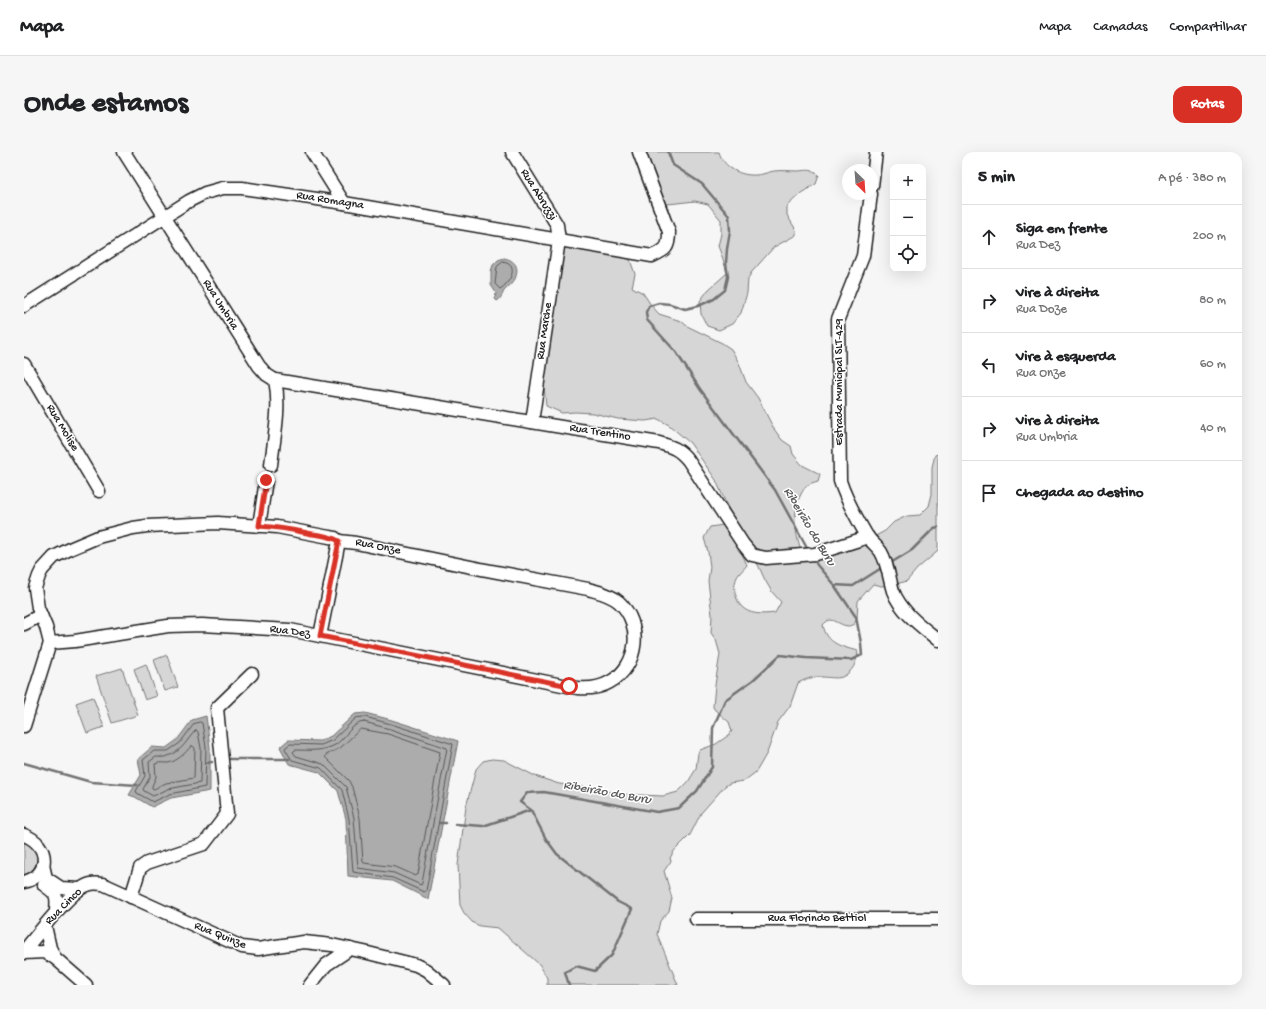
<!DOCTYPE html>
<html lang="pt">
<head>
<meta charset="utf-8">
<style>
  :root { --surface:#fff; --page:#f6f6f6; --text:#202124; --muted:#757577; --line:#e0e0e0; --accent:#d93025 }
  body { margin:0; font-family:"Gochi Hand",sans-serif; background:var(--page); color:var(--text) }
  .controls { position:absolute; right:12px; top:12px; display:grid; overflow:hidden; border-radius:8px; box-shadow:0 4px 16px #0002 }
  .controls button { width:36px; height:36px; display:grid; place-items:center; padding:0; border:0; border-bottom:1px solid var(--line); background:var(--surface); color:var(--text); font:20px sans-serif }
  .compass { position:absolute; left:818px; top:12px; width:36px; height:36px; border-radius:50%; background:var(--surface); box-shadow:0 4px 16px #0002; rotate:155deg }
  .stop { position:absolute; width:12px; height:12px; margin:-9px; border:3px solid #d93025; border-radius:50%; background:#fff }
  .stop.end { background:#d93025; border-color:#fff; box-shadow:0 1px 4px #0008 }
  .list { margin:0; padding:0; list-style:none }
  h2 { display:flex; justify-content:space-between; align-items:center; height:52px; margin:0; padding:0 16px; font-size:17px }
  h2 small { font-size:13px; font-weight:400; color:var(--muted) }
  .list li { display:grid; grid-template-columns:26px 1fr auto; gap:12px; align-items:center; box-sizing:border-box; height:64px; padding:0 16px; border-top:1px solid var(--line) }
  .list b { display:block; font-size:15px; white-space:nowrap }
  .list p { margin:0; font-size:13px; white-space:nowrap; color:var(--muted) }
  .list em { font-size:13px; font-style:normal; color:var(--muted) }
  .icon { flex:none; width:22px; height:22px; fill:none; stroke:currentColor; stroke-width:2; stroke-linecap:round; stroke-linejoin:round }
  .map { position:relative; flex:none; width:914px; height:833px; overflow:hidden; border-radius:12px }
  header { display:flex; align-items:center; gap:24px; box-sizing:border-box; height:56px; padding:0 20px; background:var(--surface); border-bottom:1px solid var(--line) }
  header strong { font-size:19px }
  nav { display:flex; gap:22px; margin-inline-start:auto; font-size:14px }
  .intro { display:flex; align-items:center; justify-content:space-between; box-sizing:border-box; height:96px; padding:0 24px }
  h1 { margin:0; font-size:28px }
  .button { padding:10px 18px; border-radius:12px; background:var(--accent); color:#fff; font-size:14px; font-weight:700 }
  main { display:flex; gap:24px; padding:0 24px }
  aside { flex:1; background:var(--surface); border-radius:12px; box-shadow:0 4px 16px #0002 }
  .map>svg:first-child { display:block }
  .green { fill:#d6d6d6; stroke:#797979 }
  .water { fill:#acacac; stroke:#727272 }
  .lines { fill:none; stroke-linecap:round; stroke-linejoin:round }
  .shore { stroke:#565656; stroke-width:1 }
  .stream { stroke:#727272; stroke-width:2.5 }
  .minor-casing { stroke:#1c1c1c; stroke-width:15 }
  .minor { stroke:#fff; stroke-width:12 }
  .route { stroke:#d93025; stroke-width:5 }
  .labels { text-anchor:middle; dominant-baseline:central; stroke-width:3; stroke-linejoin:round; paint-order:stroke }
  .street-label { font-size:12px; fill:#1c1c1c; stroke:#fff }
  .water-label { font-size:13px; font-style:italic; fill:#5d5d5d; stroke:#fff }
</style>
</head>
<body>
<header>
<strong>Mapa</strong>
<nav><a>Mapa</a><a>Camadas</a><a>Compartilhar</a></nav>
</header>
<div class="intro"><h1>Onde estamos</h1><a class="button">Rotas</a></div>
<main>
<div class="map">
<svg width="914" height="833" viewBox="0 0 914 833">
  <rect width="100%" height="100%" fill="#f6f6f6"/>
  <filter id="ink" filterUnits="userSpaceOnUse"><feTurbulence type="fractalNoise" baseFrequency=".025" numOctaves="2"/><feDisplacementMap in="SourceGraphic" scale="8" xChannelSelector="R" yChannelSelector="G"/><feConvolveMatrix kernelMatrix="1 2 1 2 8 2 1 2 1" color-interpolation-filters="sRGB"/></filter>
  <g filter="url(#ink)">
    <g class="green">
      <path d="M616,0H695C700,16 716,24 732,23C738,23 744,20 750,19C759,18 767,19 775,19C783,18 790,17 795,23L792,32L777,41L763,54V63L772,78V83L750,95L727,121L724,127L723,141L717,161L708,172L695,178L683,174L677,162L676,149L684,138L703,121L699,107L694,94L697,82V68L684,52L671,49L644,52L630,51Z"/>
      <path d="M535,93L605,105L611,122L608,135L619,141L627,153L635,162L657,169L663,174L698,191L707,197L715,211L722,230L734,246L750,277L758,288L767,294L769,302L778,313L796,322L794,329C790,330 785,332 782,334C780,336 779,339 777,342C768,360 771,380 777,399L836,392L861,379L870,370L883,364L896,363L905,354L908,342V315L911,303L914,302V399L893,417L883,429L869,433L857,434L849,432L834,449L833,467L830,472C828,473 826,474 824,474C813,473 808,462 799,473C803,492 818,495 834,499C833,510 829,520 818,525C813,527 804,525 799,525C790,524 782,527 774,531L766,554L754,570L743,601L732,620L720,629L706,631L701,634L677,661L666,683L650,699L646,706L647,709L640,719L648,746L645,759L636,769L633,782L654,833H523V826L516,813L474,776L456,774L449,771L440,761L436,753L434,713L442,655L452,617L459,609L468,607L480,608L511,624L535,632L575,637L595,642L639,644L654,640L664,630L672,617L674,601L676,598L692,592L705,583L708,579L705,570L691,558L689,555L691,533L696,502L692,488L687,481L688,463L684,429L686,415L684,400L680,386L686,375L699,373L712,388L723,413C720,417 715,421 713,425C710,432 710,438 712,444C717,463 735,463 751,461L757,450L748,440L741,428L724,391L703,354L692,328L666,291L645,273L634,267L621,269L594,267L569,261L551,260L538,261L522,254L519,226Z"/>
      <path d="M143,503L154,535L141,539L130,508Z"/>
      <path d="M122,512L133,544L121,548L110,517Z"/>
      <path d="M98,516L114,563L88,571L72,524Z"/>
      <path d="M69,545L80,575L63,581L52,551Z"/>
      <path d="M0,689C18,694 17,717 0,723Z"/>
    </g>
    <g class="water">
      <path d="M480,106C491,108 496,115 491,127C488,132 484,135 480,139C478,143 477,147 473,149L471,147L472,141L467,133V119L469,113L474,108Z"/>
      <path d="M341,561L368,568L434,589L404,747L368,729L324,724L322,667L314,639L295,620L265,612L256,595L264,588L296,589L307,584L331,562Z"/>
      <path d="M182,564L186,595V639L147,646L128,655L111,645L105,643L117,623L114,607L128,595L142,596L153,588L168,568Z"/>
    </g>
    <g class="lines">
      <g class="shore">
        <path d="M479,110C497,113 485,132 476,137L471,132L473,115Z"/>
        <path d="M341,565L367,572L429,592L402,739L400,740L369,726L329,720L325,667L318,638L297,616L268,608L261,597L262,595L266,592L297,593L309,588L332,566Z"/>
        <path d="M176,570L178,571L182,595L181,635L146,642L129,650L113,641L112,639L121,624L119,608L130,599H144L156,591L170,572Z"/>
        <path d="M340,570L366,577L423,596L398,731L397,733L370,721L334,716L330,666L322,635L299,612L272,604L269,600L271,598C285,598 298,600 311,593C321,587 327,571 340,570Z"/>
        <path d="M337,577L364,582L416,600L394,722L392,724L372,715L340,711L339,710L336,666L328,635L325,629L301,605L302,603L316,596Z"/>
        <path d="M172,578L174,580L177,596L176,631L144,637L129,644L120,639L119,637L126,625L125,610L132,605C136,605 141,606 144,604C158,600 163,587 172,578Z"/>
        <path d="M167,594H169L171,596L170,626L142,631L130,637L128,636V634L132,625L131,612C135,610 139,611 144,611C152,610 162,601 167,594Z"/>
      </g>
      <g class="stream">
        <path d="M644,0L649,13L678,32L705,64L706,79L703,97L702,111L704,125L701,138L690,147L674,154L661,157L646,152L635,151L625,154L622,160L623,168L652,200L676,237L751,338L784,398"/>
        <path d="M865,412L888,398L910,376L914,375"/>
        <path d="M810,433L829,434L859,415"/>
        <path d="M202,607H265"/>
        <path d="M0,611L67,630L113,633"/>
        <path d="M183,611L188,610"/>
        <path d="M416,671H422"/>
        <path d="M431,672L459,674L507,658"/>
        <path d="M545,833L541,820L552,814L571,819L588,803L608,757L594,750L533,702L522,687L507,658L496,650L503,641L520,640L633,660L655,656L673,639L688,615L689,576L701,548L729,528L756,503L782,506L827,508L838,503L837,491L832,465L810,433L793,413L789,406"/>
      </g>
      <defs>
        <g id="minor">
          <path d="M100,0L235,214L243,223L251,228C257,256 250,285 247,313"/>
          <path d="M288,0L320,51"/>
          <path d="M488,0L533,73L535,88L508,270"/>
          <path d="M848,34L852,0"/>
          <path d="M847,42L839,104L814,167L816,329C822,348 833,367 843,384C847,390 853,394 857,400C864,412 865,426 869,439C877,460 897,474 914,488"/>
          <path d="M0,154L165,49L181,41L199,36H218L320,51L628,104C642,98 645,96 645,80L615,0"/>
          <path d="M0,212L75,339"/>
          <path d="M251,228L635,291C649,295 655,297 664,308L719,392L728,403L742,406L791,402L844,385"/>
          <path d="M194,371L253,375L300,384L311,386L315,389L332,391L457,417L564,437C574,440 586,442 595,450C619,472 615,514 586,530C576,536 564,537 553,536L266,478L178,473L144,474L51,489L26,491L22,475L14,456L11,436L15,424L18,418L30,405L48,396L74,385L109,376L123,374Z"/>
          <path d="M235,374L242,328"/>
          <path d="M0,472L17,463"/>
          <path d="M296,484L315,389"/>
          <path d="M0,574L26,491"/>
          <path d="M0,683C26,692 27,724 0,730"/>
          <path d="M19,713L22,726L37,736L55,737"/>
          <path d="M20,733C34,743 33,743 32,761"/>
          <path d="M107,745L116,716L123,711L180,692L203,662L193,556L228,522"/>
          <path d="M672,767H914"/>
          <path d="M21,774L26,796L31,806"/>
          <path d="M0,799C12,784 50,734 67,732C71,731 76,732 79,732L218,795L234,797L252,794L280,790L308,793L340,800L392,813L402,818L420,833"/>
          <path d="M0,801L20,800L31,806L62,833"/>
          <path d="M286,833L302,813L326,797"/>
        </g>
      </defs>
      <use href="#minor" class="minor-casing"/>
      <use href="#minor" class="minor"/>
    </g>
  </g>
  <g class="lines" filter="url(#ink)">
    <path class="route" d="M242,328L235,374C253,375 270,378 288,382C297,383 307,384 315,389L296,484L545,534"/>
  </g>
  <g class="labels">
    <g class="street-label">
      <text transform="translate(514 43) rotate(58)">Rua Abruzzi</text>
      <text transform="translate(306 49) rotate(9)">Rua Romagna</text>
      <text transform="translate(196 153) rotate(58)">Rua Umbria</text>
      <text transform="translate(521 179) rotate(-82)">Rua Marche</text>
      <text transform="translate(816 230) rotate(-90)">Estrada Municipal SLT-429</text>
      <text transform="translate(38 276) rotate(59)">Rua Molise</text>
      <text transform="translate(576 281) rotate(9)">Rua Trentino</text>
      <text transform="translate(354 395) rotate(11)">Rua Onze</text>
      <text transform="translate(266 480) rotate(7)">Rua Dez</text>
      <text transform="translate(40 755) rotate(-45)">Rua Cinco</text>
      <text x="793" y="767">Rua Florindo Bettiol</text>
      <text transform="translate(196 784) rotate(22)">Rua Quinze</text>
    </g>
    <g class="water-label">
      <text transform="translate(785 375) rotate(59)">Ribeirão do Buru</text>
      <text transform="translate(583 641) rotate(10)">Ribeirão do Buru</text>
    </g>
  </g>
</svg>
<div class="controls">
<button>+</button>
<button>−</button>
<button><svg class="icon" aria-label="locate" viewBox="0 0 24 24"><circle cx="12" cy="12" r="6"/><path d="M12 2v4M12 18v4M2 12h4M18 12h4"/></svg></button>
</div>
<svg class="compass" viewBox="-18 -18 36 36"><path d="M0-13l5 13h-10z" fill="#e53935"/><path d="M0 13l5-13h-10z" fill="#757577"/></svg>
<div class="stop" style="left:545px;top:534px"></div>
<div class="stop end" style="left:242px;top:328px"></div>
</div>
<aside>
<h2>5 min<small>A pé · 380 m</small></h2>
<ul class="list">
<li><svg class="icon" aria-label="ahead" viewBox="0 0 24 24"><path d="M12 20V5M6 11l6-6 6 6"/></svg><div><b>Siga em frente</b><p>Rua Dez</p></div><em>200 m</em></li>
<li><svg class="icon" aria-label="right" viewBox="0 0 24 24"><path d="M7 20v-9h11M14 6l5 5-5 5"/></svg><div><b>Vire à direita</b><p>Rua Doze</p></div><em>80 m</em></li>
<li><svg class="icon" aria-label="left" viewBox="0 0 24 24"><path d="M17 20v-9H6M10 6l-5 5 5 5"/></svg><div><b>Vire à esquerda</b><p>Rua Onze</p></div><em>60 m</em></li>
<li><svg class="icon" aria-label="right" viewBox="0 0 24 24"><path d="M7 20v-9h11M14 6l5 5-5 5"/></svg><div><b>Vire à direita</b><p>Rua Umbria</p></div><em>40 m</em></li>
<li><svg class="icon" aria-label="arrive" viewBox="0 0 24 24"><path d="M6 21V4h12l-3 4 3 4H6"/></svg><div><b>Chegada ao destino</b></div></li>
</ul>
</aside>
</main>
</body>
</html>
